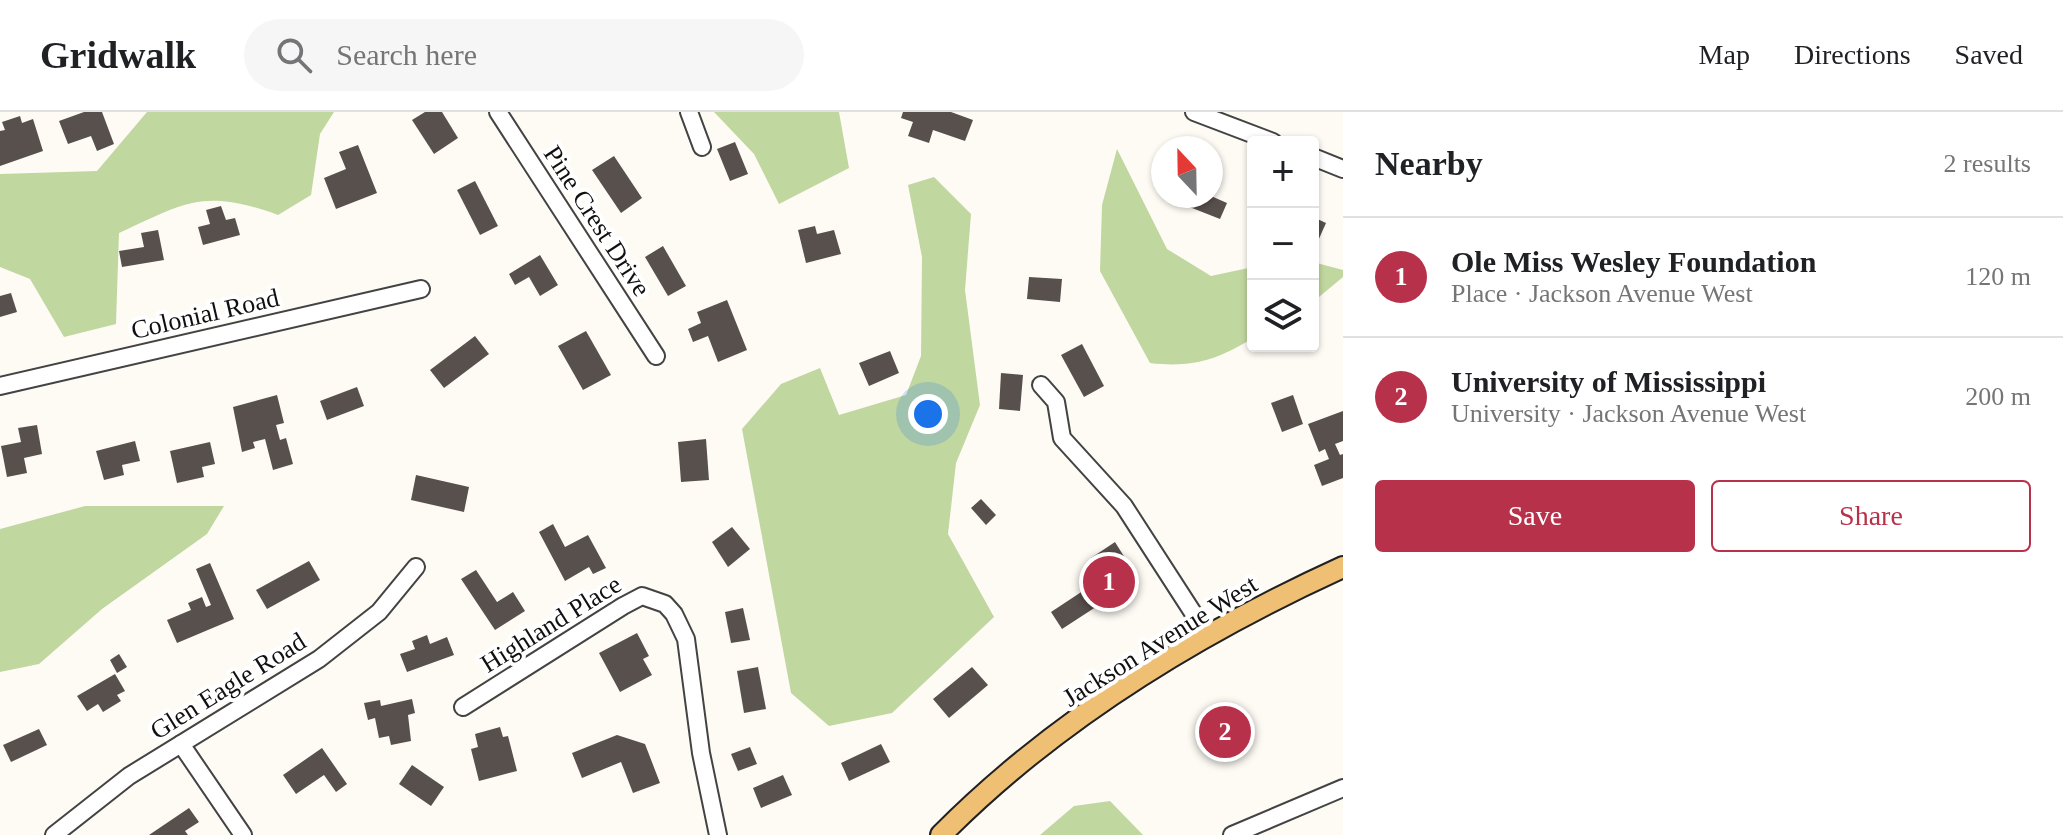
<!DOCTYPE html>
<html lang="en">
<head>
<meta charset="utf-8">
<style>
  :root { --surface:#fff; --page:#f6f6f6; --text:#202124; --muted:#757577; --line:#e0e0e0; --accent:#b8314b }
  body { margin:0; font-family:"Times New Roman",serif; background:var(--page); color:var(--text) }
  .controls { position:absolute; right:24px; top:24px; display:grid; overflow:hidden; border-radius:8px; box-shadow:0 2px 6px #0004 }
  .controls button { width:72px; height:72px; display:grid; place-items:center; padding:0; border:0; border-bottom:2px solid var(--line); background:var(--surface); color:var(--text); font:40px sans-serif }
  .compass { position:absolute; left:1151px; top:24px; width:72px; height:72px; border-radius:50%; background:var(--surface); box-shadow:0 2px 6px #0004; rotate:338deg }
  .you { position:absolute; left:928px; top:302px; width:28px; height:28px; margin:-20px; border:6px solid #fff; border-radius:50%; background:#1a73e8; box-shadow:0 0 0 12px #1a73e833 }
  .badge { display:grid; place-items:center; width:52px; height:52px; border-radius:50%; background:var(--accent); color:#fff; font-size:26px; font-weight:700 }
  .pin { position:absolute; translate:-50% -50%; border:4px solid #fff; box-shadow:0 2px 8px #0006 }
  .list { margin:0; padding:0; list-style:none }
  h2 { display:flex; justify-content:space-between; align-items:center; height:104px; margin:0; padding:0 32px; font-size:34px }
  h2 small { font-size:26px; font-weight:400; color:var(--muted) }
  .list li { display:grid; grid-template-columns:52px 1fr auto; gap:24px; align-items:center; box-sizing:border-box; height:120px; padding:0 32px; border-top:2px solid var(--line) }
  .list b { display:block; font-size:30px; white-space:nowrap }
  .list p { margin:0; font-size:26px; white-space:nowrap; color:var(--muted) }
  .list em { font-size:26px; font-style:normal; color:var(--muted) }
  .actions { display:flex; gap:16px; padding:24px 32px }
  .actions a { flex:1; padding:18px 0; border:2px solid var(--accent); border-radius:8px; text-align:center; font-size:28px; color:var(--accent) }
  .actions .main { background:var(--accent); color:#fff }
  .icon { flex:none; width:44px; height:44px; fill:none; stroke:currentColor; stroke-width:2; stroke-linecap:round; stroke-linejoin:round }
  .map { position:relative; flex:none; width:1343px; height:723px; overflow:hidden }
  header { display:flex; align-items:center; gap:48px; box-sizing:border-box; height:112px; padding:0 40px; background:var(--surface); border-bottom:2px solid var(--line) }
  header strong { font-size:38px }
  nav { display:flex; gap:44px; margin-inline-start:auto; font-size:28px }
  .search { width:560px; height:72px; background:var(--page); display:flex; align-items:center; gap:20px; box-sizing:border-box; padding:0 28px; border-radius:44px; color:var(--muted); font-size:30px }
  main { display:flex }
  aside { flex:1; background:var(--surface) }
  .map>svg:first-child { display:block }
  .forest { fill:#c1d7a0 }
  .building { fill:#58504d }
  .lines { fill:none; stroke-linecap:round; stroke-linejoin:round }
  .minor-casing { stroke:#434343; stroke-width:20 }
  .major-casing { stroke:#212121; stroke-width:24 }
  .minor { stroke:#fff; stroke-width:16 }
  .major { stroke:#efbf74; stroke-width:20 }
  .labels { text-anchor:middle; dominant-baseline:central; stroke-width:8; stroke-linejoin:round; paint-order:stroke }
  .street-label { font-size:26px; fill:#101010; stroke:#fff }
</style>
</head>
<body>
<header>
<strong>Gridwalk</strong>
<div class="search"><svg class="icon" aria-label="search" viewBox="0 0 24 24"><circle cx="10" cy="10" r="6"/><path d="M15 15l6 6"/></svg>Search here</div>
<nav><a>Map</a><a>Directions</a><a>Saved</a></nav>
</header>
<main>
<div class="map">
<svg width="1343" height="723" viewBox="0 0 1343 723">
  <rect width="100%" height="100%" fill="#fefbf5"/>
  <g class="forest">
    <path d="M147,0H334L320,22L311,83L278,103C204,76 186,90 119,121L116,212L64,225L30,167L0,155V62L97,59Z"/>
    <path d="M714,0H839L849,56L779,92L754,42Z"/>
    <path d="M1117,37L1167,137L1211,164L1253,155V226C1217,248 1192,256 1150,251L1100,159L1102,93Z"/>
    <path d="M934,65L971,102L965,178L980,293L956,351L948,422L994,505L892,601L829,614L791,581L742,317L781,272L820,256L839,303L906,283L921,244L922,145L908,73Z"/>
    <path d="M1313,150L1343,158V165L1313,190Z"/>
    <path d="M85,394H224L207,422L102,497L39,552L0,560V417Z"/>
    <path d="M1110,689L1143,723H1040L1074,694Z"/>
  </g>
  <g class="building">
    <path d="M84,0H102L114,32L97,39L91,24L68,32L59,9Z"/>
    <path d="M425,0H442L458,26L434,42L412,8Z"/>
    <path d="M903,0H951L973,8L965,29L933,18L929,31L908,24L913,10L901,6Z"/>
    <path d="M20,4L22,11L33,7L43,39L0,54V19L5,18L2,10Z"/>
    <path d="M735,30L748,62L730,69L717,37Z"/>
    <path d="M358,33L377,81L336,97L324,66L346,57L339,40Z"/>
    <path d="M614,44L642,86L621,101L592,58Z"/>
    <path d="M475,69L498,114L480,123L457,78Z"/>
    <path d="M1192,84H1211L1227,91L1220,107L1187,94Z"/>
    <path d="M221,94L226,108L235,106L240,123L203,133L198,115L210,112L206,98Z"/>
    <path d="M1313,105L1326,111L1318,129L1313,127Z"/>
    <path d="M815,114L817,122L834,118L841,142L806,151L798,118Z"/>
    <path d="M158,118L164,148L122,155L119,139L144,135L141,121Z"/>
    <path d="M663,134L686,174L668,184L645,145Z"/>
    <path d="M540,143L558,173L540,184L529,165L515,173L509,162Z"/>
    <path d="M1029,165L1062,167L1060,190L1027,187Z"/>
    <path d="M11,181L17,200L0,205V184Z"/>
    <path d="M727,188L747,238L718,250L708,224L693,230L688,217L701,211L697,200Z"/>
    <path d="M586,219L611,263L583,278L558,234Z"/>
    <path d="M475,224L489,242L444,276L430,258Z"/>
    <path d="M1082,232L1104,274L1084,285L1061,243Z"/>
    <path d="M890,239L899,261L869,274L859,251Z"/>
    <path d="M1001,261L1023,263L1020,299L999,297Z"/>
    <path d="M357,275L364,294L327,308L320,289Z"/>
    <path d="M277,283L284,311L276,313L280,328L286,326L293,352L273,358L265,327L253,330L255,336L242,340L233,295Z"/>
    <path d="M1293,283L1303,312L1282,320L1271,291Z"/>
    <path d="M1343,299V329L1335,332L1340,343L1343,342V366L1322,374L1314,353L1329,347L1325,337L1319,340L1308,312Z"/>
    <path d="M37,313L42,342L24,346L27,361L7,365L1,334L21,330L18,316Z"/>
    <path d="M706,327L709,368L681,370L678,330Z"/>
    <path d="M135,329L140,349L122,353L124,363L104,368L96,339Z"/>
    <path d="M210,330L215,352L202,355L204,365L177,371L170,339Z"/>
    <path d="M416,363L469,375L464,400L411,388Z"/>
    <path d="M981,387L996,403L986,413L971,396Z"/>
    <path d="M553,412L565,435L588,423L606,456L593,462L589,455L565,469L539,420Z"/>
    <path d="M732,415L750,437L728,455L712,430Z"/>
    <path d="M1115,430L1125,446L1119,450L1124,459L1117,463L1125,476L1062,517L1051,500L1104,465L1091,446Z"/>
    <path d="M309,449L320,468L267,497L256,478Z"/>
    <path d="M210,451L234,507L177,531L167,508L191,498L188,491L202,485L206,495L211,493L196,457Z"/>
    <path d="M476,458L497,490L513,480L525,499L495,518L461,467Z"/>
    <path d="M743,496L750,528L731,531L725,500Z"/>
    <path d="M637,521L649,544L643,547L652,563L620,580L599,541Z"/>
    <path d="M427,523L430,532L447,525L454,543L407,560L400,542L415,537L412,529Z"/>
    <path d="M119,542L127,555L117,561L110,548Z"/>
    <path d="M758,555L766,597L744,601L737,559Z"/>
    <path d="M972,555L988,573L949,606L933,587Z"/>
    <path d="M115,562L125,579L117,583L121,589L103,600L98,592L87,599L77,584Z"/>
    <path d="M412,587L415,601L408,603L411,629L391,633L389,624L379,626L375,606L368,608L364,591L380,588L381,594Z"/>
    <path d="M500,615L503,625L508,624L517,659L479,669L471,637L478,635L475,622Z"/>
    <path d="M39,617L47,633L11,650L3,633Z"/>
    <path d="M617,623L645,632L660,671L633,681L621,650L582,666L572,641Z"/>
    <path d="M881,632L890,650L849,669L841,651Z"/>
    <path d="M750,635L757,652L738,659L731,642Z"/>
    <path d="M322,636L347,672L336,680L324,663L296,682L283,663Z"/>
    <path d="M412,653L444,675L431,694L399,672Z"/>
    <path d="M783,663L792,683L761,696L753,676Z"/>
    <path d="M189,696L199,710L185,719L188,723H149Z"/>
  </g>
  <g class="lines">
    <defs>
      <g id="minor">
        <path d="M498,0L656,244"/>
        <path d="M689,0L702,35"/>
        <path d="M1194,0L1273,30"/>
        <path d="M1313,45L1343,57"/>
        <path d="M1041,273L1056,290L1062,326L1124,394L1208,524"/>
        <path d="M0,274L421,177"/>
        <path d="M463,595L623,494L642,484L665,492L674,502L686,527L701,641L718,723"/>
        <path d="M181,632L243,723"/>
        <path d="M54,723L129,664L319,547L379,500L416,455"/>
        <path d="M1232,723L1343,676"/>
      </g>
      <path id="major" d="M941,723C1054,609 1198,521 1343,455"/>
    </defs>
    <use href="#minor" class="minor-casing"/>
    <use href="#major" class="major-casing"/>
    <use href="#minor" class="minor"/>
    <use href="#major" class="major"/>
  </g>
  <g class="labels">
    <g class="street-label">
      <text transform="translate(597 109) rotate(57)">Pine Crest Drive</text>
      <text transform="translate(205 202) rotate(-13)">Colonial Road</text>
      <text transform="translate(551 512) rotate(-32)">Highland Place</text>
      <text transform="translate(1160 529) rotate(-32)">Jackson Avenue West</text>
      <text transform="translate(228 574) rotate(-32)">Glen Eagle Road</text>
    </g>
  </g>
</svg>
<div class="controls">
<button>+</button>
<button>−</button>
<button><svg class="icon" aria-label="layers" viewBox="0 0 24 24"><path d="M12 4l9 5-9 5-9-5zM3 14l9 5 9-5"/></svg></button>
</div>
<svg class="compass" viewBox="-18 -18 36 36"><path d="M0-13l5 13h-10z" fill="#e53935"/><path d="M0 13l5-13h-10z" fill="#757577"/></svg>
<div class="you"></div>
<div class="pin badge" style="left:1109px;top:470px">1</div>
<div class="pin badge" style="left:1225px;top:620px">2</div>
</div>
<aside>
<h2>Nearby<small>2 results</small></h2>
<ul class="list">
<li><span class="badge">1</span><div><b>Ole Miss Wesley Foundation</b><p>Place · Jackson Avenue West</p></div><em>120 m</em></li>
<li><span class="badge">2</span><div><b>University of Mississippi</b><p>University · Jackson Avenue West</p></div><em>200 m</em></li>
</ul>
<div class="actions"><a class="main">Save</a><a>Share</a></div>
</aside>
</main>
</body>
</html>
